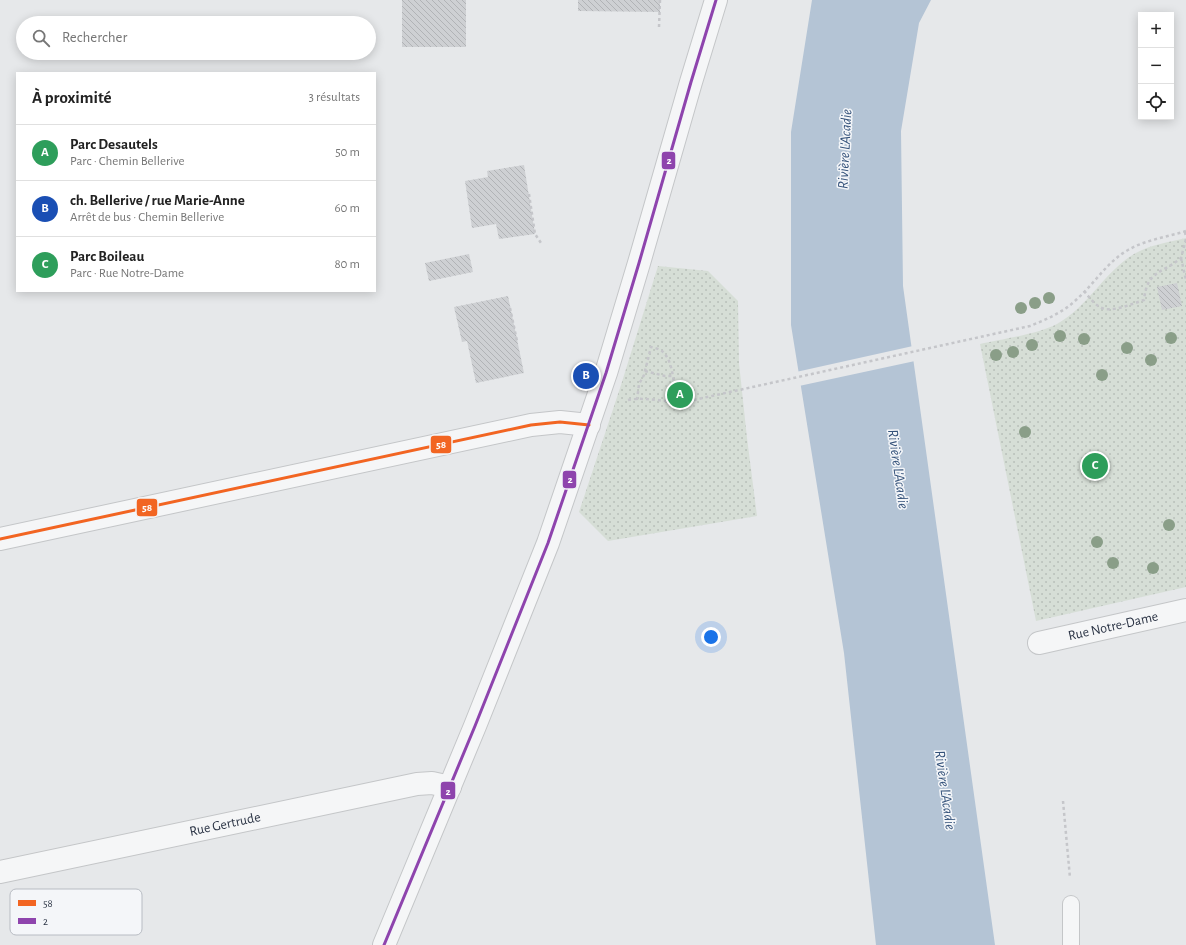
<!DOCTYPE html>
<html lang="fr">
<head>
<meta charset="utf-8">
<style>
  :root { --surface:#fff; --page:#f2f2f2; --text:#222; --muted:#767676; --line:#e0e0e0; --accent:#b45309 }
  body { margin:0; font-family:"Alegreya Sans",sans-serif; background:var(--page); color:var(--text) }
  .controls { position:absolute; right:12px; top:12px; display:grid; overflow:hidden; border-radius:0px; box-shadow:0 2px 10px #0003 }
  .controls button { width:36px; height:36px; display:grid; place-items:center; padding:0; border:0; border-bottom:1px solid var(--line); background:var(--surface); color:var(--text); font:20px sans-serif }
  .you { position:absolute; left:711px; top:637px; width:14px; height:14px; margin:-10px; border:3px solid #fff; border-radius:50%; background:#1a73e8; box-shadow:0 0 0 6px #1a73e833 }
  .badge { display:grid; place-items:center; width:26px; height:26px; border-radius:50%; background:var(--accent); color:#fff; font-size:13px; font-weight:700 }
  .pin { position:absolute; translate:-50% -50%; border:2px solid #fff; box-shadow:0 1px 4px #0006 }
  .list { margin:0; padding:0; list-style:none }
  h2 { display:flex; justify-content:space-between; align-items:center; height:52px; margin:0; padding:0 16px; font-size:17px }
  h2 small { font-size:13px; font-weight:400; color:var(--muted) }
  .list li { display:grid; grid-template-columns:26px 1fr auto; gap:12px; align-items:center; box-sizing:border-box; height:56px; padding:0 16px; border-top:1px solid var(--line) }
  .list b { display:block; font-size:15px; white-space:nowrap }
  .list p { margin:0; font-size:13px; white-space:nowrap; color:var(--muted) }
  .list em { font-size:13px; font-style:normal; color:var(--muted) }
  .icon { flex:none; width:22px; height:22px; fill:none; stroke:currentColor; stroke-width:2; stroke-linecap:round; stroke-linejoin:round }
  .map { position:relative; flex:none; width:1186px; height:945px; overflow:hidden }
  .search { position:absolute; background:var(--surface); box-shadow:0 2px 10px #0003; left:16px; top:16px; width:360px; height:44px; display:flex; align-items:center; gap:10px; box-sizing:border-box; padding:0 14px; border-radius:22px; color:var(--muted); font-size:15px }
  .panel { position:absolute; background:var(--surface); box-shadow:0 2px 10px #0003; left:16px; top:72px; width:360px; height:220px; border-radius:0px }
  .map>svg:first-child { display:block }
  .park { fill:url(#park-dots) }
  .water { fill:#b4c4d5 }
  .pier { fill:#e6e8ea }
  .building { fill:url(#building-back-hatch) }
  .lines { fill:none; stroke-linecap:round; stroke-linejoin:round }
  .service-casing { stroke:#c4c6c8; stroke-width:18 }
  .minor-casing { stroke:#c4c6c8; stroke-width:24 }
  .tertiary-casing { stroke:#c4c6c8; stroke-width:24 }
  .path { stroke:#c5c6ca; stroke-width:2.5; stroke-dasharray:3 3; stroke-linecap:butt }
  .service { stroke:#f5f6f7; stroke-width:16 }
  .minor { stroke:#f5f6f7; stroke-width:22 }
  .tertiary { stroke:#f5f6f7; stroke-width:22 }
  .bus-1-casing { stroke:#f4f6f9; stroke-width:6 }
  .bus-2-casing { stroke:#f4f6f9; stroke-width:6 }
  .bus-1 { stroke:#f26522; stroke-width:3 }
  .bus-2 { stroke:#8e44ad; stroke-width:3 }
  .tree { fill:#8a9e88 }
  .labels { text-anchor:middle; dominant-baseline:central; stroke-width:3; stroke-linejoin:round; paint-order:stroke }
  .street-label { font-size:14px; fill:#2b3445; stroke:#f4f6f9 }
  .water-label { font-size:15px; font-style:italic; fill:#34527a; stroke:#f4f6f9 }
  .key { fill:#f4f6f9; stroke:#b8bcc3; stroke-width:1 }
  .key-label { font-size:11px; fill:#2b3445 }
  .line-badge { stroke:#f4f6f9; stroke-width:1.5 }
  .badge-label { font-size:11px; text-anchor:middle; font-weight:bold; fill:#fff }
</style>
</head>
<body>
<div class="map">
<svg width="1186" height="945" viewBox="0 0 1186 945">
  <defs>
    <pattern id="park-dots" width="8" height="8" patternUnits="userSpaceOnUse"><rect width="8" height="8" fill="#d6ded6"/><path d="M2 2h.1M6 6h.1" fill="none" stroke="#b8bfb9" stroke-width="1.8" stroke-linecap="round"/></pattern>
    <pattern id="building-back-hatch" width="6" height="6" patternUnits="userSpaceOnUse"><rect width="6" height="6" fill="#ced0d3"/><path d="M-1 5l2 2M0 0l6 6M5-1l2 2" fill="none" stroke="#b1b3b6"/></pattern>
  </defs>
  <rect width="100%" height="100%" fill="#e6e8ea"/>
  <g class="park">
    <path d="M1186,238V587L1036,621L980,344C1002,339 1038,334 1057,324C1088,307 1104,272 1134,254C1149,245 1169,242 1186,238Z"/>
    <path d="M658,266L708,271L738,301L739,363L747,438L757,516L608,541L579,512L621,385Z"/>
  </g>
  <path class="water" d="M812,0H931L919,23L901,131L903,286L995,945H876L844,653L791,325V132Z"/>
  <path class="pier" d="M913,346L915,361L799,386L796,372Z"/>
  <g class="building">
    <rect x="402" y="0" width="64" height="47"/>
    <path d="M578,0H660V12L578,11Z"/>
    <path d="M524,165L535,234L499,239L496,224L472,228L465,181L488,177L487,171Z"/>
    <path d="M469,254L473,272L429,281L425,263Z"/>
    <path d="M1177,283L1182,306L1162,310L1157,287Z"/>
    <path d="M508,296L524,373L476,383L467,341L462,342L454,307Z"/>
  </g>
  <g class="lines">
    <defs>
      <path id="service" d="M1071,904V945"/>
      <g id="minor">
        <path d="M0,539L531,425L560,422L589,425"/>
        <path id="s1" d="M1039,643L1186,610"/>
        <path id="s2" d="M0,872L417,784L432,783L450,787"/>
      </g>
      <path id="tertiary" d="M384,945L475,726L548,543L606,373L639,263L691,82L716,0"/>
    </defs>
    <use href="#service" class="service-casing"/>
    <use href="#minor" class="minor-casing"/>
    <use href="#tertiary" class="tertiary-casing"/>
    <g class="path">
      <path d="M659,27L660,0"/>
      <path d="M529,194L535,234L541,243"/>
      <path d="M1185,232L1186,237"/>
      <path d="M1181,258L1186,280"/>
      <path d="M1084,291C1089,297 1094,304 1100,307C1110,314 1134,303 1144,300C1147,270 1162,274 1181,258L1186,239"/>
      <path d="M510,308L517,341"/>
      <path d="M645,371L665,376H672"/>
      <path d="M628,400C647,396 669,404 689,401L1030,326C1047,319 1064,312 1077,299C1095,283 1107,262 1128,250C1145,240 1167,237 1186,231"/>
      <path d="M637,400L639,384L644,375L651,347C655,348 660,349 663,352C674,362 674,389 676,402"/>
      <path d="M1063,801L1070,878"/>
    </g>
    <use href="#service" class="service"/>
    <use href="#minor" class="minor"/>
    <use href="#tertiary" class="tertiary"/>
    <defs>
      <path id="bus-1" d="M0,539L531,425L560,422L589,425"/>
      <path id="bus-2" d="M384,945L475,726L548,543L606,373L639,263L691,82L716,0"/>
    </defs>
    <use href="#bus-1" class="bus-1-casing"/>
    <use href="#bus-2" class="bus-2-casing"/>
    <use href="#bus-1" class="bus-1"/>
    <use href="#bus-2" class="bus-2"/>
  </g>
  <g class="tree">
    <circle cx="1049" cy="298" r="6"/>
    <circle cx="1035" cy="303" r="6"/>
    <circle cx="1021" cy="308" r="6"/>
    <circle cx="1060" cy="336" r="6"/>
    <circle cx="1171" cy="338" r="6"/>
    <circle cx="1084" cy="339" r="6"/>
    <circle cx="1032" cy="345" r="6"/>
    <circle cx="1127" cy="348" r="6"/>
    <circle cx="1013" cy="352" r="6"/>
    <circle cx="996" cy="355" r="6"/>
    <circle cx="1151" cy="360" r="6"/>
    <circle cx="1102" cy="375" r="6"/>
    <circle cx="1025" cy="432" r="6"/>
    <circle cx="1169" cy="525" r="6"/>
    <circle cx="1097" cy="542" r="6"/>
    <circle cx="1113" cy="563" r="6"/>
    <circle cx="1153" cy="568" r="6"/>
  </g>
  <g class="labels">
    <g class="street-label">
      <text stroke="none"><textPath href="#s1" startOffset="76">Rue Notre-Dame</textPath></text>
      <text stroke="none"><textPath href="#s2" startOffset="230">Rue Gertrude</textPath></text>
    </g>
    <g class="water-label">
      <text transform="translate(845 149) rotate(-87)">Rivière L'Acadie</text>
      <text transform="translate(898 469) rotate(82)">Rivière L'Acadie</text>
      <text transform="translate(945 790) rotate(82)">Rivière L'Acadie</text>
    </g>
  </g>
  <rect x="10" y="889" width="132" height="46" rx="6" class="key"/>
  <rect x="18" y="900" width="18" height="6" fill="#f26522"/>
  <rect x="18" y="918" width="18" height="6" fill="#8e44ad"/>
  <g class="key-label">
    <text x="43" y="907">58</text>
    <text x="43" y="925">2</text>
  </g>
  <g class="line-badge">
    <rect x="661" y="151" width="15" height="19" rx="4" fill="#8e44ad"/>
    <rect x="430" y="435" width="22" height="19" rx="4" fill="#f26522"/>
    <rect x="562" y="470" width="15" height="19" rx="4" fill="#8e44ad"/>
    <rect x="136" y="498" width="22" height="19" rx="4" fill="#f26522"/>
    <rect x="440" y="781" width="16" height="19" rx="4" fill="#8e44ad"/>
  </g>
  <g class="badge-label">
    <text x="669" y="164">2</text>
    <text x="441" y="448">58</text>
    <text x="570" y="483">2</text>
    <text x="147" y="511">58</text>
    <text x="448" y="795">2</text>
  </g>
</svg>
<div class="controls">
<button>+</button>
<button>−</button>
<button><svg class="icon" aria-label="locate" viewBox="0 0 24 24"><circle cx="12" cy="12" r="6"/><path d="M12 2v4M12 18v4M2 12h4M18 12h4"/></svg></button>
</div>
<div class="you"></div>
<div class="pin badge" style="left:680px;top:395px;background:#2e9e5b">A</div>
<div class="pin badge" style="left:586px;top:376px;background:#1a4fb4">B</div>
<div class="pin badge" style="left:1095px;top:466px;background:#2e9e5b">C</div>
<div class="search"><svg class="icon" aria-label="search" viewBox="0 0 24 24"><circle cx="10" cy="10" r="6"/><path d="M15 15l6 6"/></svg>Rechercher</div>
<section class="panel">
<h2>À proximité<small>3 résultats</small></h2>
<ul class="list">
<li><span class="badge" style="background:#2e9e5b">A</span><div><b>Parc Desautels</b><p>Parc · Chemin Bellerive</p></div><em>50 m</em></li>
<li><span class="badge" style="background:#1a4fb4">B</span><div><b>ch. Bellerive / rue Marie-Anne</b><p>Arrêt de bus · Chemin Bellerive</p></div><em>60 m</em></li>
<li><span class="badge" style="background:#2e9e5b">C</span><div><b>Parc Boileau</b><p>Parc · Rue Notre-Dame</p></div><em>80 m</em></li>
</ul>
</section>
</div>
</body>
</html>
